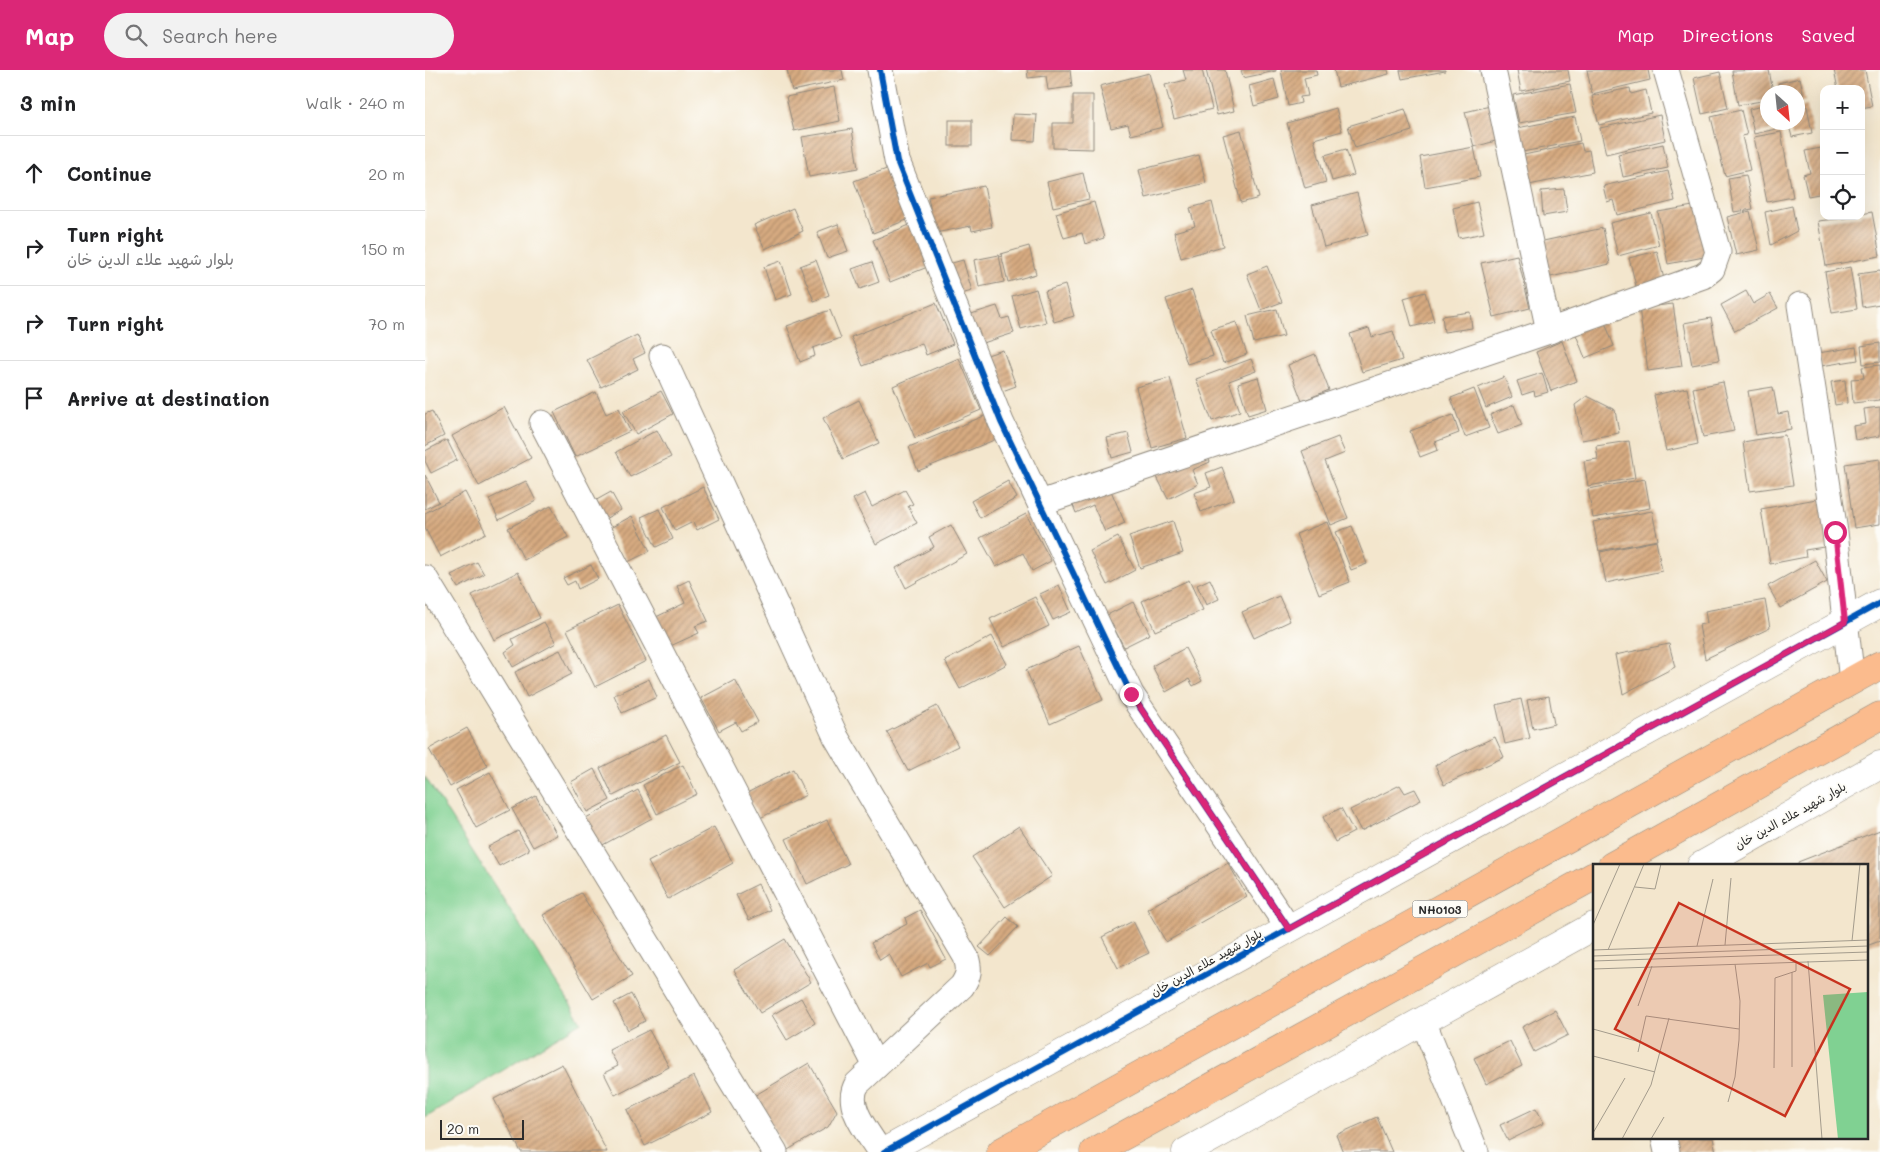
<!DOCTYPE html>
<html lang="en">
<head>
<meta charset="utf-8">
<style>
  :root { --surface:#fff; --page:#f2f2f2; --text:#202124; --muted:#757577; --line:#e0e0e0; --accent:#db2777 }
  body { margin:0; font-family:Mali,"Playpen Sans Arabic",sans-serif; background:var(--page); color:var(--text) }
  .controls { position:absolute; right:15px; top:15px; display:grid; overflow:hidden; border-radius:10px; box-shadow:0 5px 20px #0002 }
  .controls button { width:45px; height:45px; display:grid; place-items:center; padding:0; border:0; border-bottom:1px solid var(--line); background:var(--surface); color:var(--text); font:25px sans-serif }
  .compass { position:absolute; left:1335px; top:15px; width:45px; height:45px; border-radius:50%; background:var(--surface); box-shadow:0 5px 20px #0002; rotate:153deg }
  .scale { position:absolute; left:15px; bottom:12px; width:84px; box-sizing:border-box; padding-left:5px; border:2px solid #2b2b2b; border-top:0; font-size:14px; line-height:18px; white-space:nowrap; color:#2b2b2b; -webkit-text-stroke:4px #fdfcf7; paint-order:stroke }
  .stop { position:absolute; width:15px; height:15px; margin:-11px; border:4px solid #db2777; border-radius:50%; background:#fff }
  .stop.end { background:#db2777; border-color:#fff; box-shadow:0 1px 5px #0008 }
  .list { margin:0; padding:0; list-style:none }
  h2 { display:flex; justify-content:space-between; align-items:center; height:65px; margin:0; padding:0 20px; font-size:21px }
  h2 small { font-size:16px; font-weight:400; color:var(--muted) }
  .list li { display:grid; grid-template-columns:32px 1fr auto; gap:15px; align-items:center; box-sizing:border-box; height:75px; padding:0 20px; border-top:1px solid var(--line) }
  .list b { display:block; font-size:19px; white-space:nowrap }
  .list p { margin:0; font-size:16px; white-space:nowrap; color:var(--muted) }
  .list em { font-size:16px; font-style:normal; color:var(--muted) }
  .icon { flex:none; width:28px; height:28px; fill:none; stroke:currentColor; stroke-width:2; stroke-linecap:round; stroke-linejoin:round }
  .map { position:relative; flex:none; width:1455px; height:1082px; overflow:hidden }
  header { display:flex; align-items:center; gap:30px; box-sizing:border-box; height:70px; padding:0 25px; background:var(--accent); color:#fff }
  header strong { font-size:24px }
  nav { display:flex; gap:28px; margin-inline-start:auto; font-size:18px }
  .search { width:350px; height:45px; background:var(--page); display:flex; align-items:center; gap:12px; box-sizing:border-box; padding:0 18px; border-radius:28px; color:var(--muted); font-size:19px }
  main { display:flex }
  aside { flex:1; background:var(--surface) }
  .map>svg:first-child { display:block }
  .grass { fill:#80d192; stroke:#567e5e }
  .building { fill:url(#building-hatch) }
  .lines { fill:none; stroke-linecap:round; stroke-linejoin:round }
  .minor-casing { stroke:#8f887c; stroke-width:27 }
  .tertiary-casing { stroke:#8f887c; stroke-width:29 }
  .trunk-casing { stroke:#8f887c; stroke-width:29 }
  .minor { stroke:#fff; stroke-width:25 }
  .tertiary { stroke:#fff; stroke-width:28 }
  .trunk { stroke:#fbbb8d; stroke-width:28 }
  .cycleway-casing { stroke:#fdfcf7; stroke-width:9 }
  .cycleway { stroke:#0057b8; stroke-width:6 }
  .route { stroke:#db2777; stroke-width:6 }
  .labels { text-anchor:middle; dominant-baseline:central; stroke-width:4; stroke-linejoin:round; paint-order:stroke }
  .shield { fill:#fdfcf7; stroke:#6a6a68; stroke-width:1 }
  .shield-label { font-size:11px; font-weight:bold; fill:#2b2b2b }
  .street-label { font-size:12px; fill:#2b2b2b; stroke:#fdfcf7 }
  .inset-road { fill:none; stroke:#a39b8c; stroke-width:1 }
  .view { fill:#c8321e; fill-opacity:0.15; stroke:#c8321e; stroke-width:2.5 }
  .inset-edge { fill:none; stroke:#2b2b2b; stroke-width:2.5 }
</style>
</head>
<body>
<header>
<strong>Map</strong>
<div class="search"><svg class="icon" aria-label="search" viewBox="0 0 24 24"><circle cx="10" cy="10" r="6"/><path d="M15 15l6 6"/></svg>Search here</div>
<nav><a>Map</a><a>Directions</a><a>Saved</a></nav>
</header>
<main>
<aside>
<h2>3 min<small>Walk · 240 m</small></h2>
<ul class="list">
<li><svg class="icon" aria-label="ahead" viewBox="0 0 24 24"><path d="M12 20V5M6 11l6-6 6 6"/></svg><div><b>Continue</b></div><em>20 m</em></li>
<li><svg class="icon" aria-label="right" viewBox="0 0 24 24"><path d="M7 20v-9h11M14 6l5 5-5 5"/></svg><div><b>Turn right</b><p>بلوار شهید علاء الدین خان</p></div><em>150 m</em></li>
<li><svg class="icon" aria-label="right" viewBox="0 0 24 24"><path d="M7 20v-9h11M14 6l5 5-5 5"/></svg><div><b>Turn right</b></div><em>70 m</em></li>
<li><svg class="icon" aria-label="arrive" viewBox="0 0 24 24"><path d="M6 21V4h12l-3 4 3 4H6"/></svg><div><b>Arrive at destination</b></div></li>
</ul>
</aside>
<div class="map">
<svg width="1455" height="1082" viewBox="0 0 1455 1082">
  <defs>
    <pattern id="building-hatch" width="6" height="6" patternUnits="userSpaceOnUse" patternTransform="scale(1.25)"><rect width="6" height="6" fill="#d7ab81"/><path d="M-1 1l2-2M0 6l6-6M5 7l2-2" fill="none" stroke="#af8b6a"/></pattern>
  </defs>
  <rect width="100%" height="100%" fill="#fdfcf7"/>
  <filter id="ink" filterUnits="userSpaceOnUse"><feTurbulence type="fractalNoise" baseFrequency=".02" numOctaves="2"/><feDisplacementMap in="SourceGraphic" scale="10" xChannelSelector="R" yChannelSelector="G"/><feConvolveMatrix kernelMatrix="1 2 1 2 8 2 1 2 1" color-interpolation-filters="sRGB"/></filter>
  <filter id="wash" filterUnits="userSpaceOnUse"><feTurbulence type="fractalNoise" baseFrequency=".0096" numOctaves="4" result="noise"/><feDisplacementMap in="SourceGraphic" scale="20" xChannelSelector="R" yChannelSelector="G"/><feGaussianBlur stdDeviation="1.12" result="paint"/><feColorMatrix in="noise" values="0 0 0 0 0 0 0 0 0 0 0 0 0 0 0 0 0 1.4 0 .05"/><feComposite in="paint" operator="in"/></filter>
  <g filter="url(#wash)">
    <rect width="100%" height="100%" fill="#f3e6cd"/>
    <path class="grass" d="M0,707L157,952L0,1048Z"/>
    <g id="blocks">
      <g class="building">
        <path d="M362,0H417L419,10L367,21Z"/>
        <path d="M602,0H645L647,17L623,20L621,6L603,8Z"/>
        <path d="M758,0H777L787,39L749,49L740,15L761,10Z"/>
        <path d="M781,0H800L809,41L792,45Z"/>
        <path d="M816,0H851V1L818,8Z"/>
        <path d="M856,0H891L892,5L879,8L883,26L875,27L876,33L863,36Z"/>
        <path d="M909,0H963L964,4L913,17Z"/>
        <path d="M975,0H1020V1L977,9Z"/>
        <path d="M1092,0H1143L1145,11L1096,21Z"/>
        <path d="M1162,0H1223L1225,10L1167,24Z"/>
        <path d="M1344,0L1348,22H1342V30L1313,35L1307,1Z"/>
        <path d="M1409,0H1440L1447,36L1436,38V19H1413Z"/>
        <path d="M1295,2L1303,38L1277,44L1269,8Z"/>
        <path d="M724,3L738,57L706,65L703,54L686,58L675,16Z"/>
        <path d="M1375,8L1380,31L1372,33V22H1355L1353,13Z"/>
        <path d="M849,9L854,29L829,36L824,16Z"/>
        <path d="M1145,14L1151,43L1094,53L1088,25Z"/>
        <path d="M409,17L415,51L369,61L361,27Z"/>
        <path d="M1205,18L1206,24L1221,20L1226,43L1174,55L1167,26Z"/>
        <path d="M648,25H668V79L628,78V53H648Z"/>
        <path d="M1342,35V52H1350L1351,59L1329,64L1324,39Z"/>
        <path d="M1065,36L1074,70L1049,77L1040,42Z"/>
        <path d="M1382,36L1387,63L1367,67L1363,52H1372V38Z"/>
        <path d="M911,38L917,61L889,69L901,112L880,118L862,53Z"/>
        <path d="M980,39L987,61L930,78L923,56Z"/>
        <path d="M1316,40L1322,65L1317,66L1325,100L1300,106L1286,47Z"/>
        <path d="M588,44L612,45L610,71L587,70Z"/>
        <path d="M1235,45L1240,70L1181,84L1175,58Z"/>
        <path d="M1150,47L1155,71L1097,82L1092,58Z"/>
        <rect x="524" y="50" width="23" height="26"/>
        <path d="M427,59L433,98L384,107L377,67Z"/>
        <path d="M816,60L834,128L816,133L798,65Z"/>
        <path d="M1356,62L1368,127L1342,132L1329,67Z"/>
        <path d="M1156,73L1158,81L1164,80L1168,102L1099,116L1094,86Z"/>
        <path d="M1238,74L1243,98L1198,107L1193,84Z"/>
        <path d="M1049,77L1055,107L1000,117L995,87Z"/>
        <path d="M1396,78L1399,92V123L1383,126L1378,105L1385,103L1380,81Z"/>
        <path d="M921,79L929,105L907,111L900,85Z"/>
        <path d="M774,85L781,113L721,128L714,100Z"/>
        <path d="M467,97L487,148L448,163L429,111Z"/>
        <path d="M1243,101L1250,131L1192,145L1188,130L1182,132L1178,116Z"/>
        <path d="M658,103L664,129L628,137L622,112Z"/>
        <path d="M1321,105L1328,139L1309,142L1303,108Z"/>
        <path d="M559,116L567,157L547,161L546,156L510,163L503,127Z"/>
        <path d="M1139,119L1142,142L1118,146L1116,121Z"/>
        <path d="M932,123L943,165L899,177L887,135Z"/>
        <path d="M669,132L679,168L660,174L657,163L639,168L631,143Z"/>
        <path d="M787,132L798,176L756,188L749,162L770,156L765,138Z"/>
        <path d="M1052,132L1059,163L1034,168L1028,138Z"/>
        <path d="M1274,135L1284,186L1243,194L1233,142Z"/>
        <path d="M1367,136L1372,161L1346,175L1340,142Z"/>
        <path d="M368,138L378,161L340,179L329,155Z"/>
        <path d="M1325,141L1334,180L1311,185L1302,147Z"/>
        <path d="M1447,142L1455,186L1401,196L1393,151L1436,146V144Z"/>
        <path d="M1226,143L1234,175L1193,186L1185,153Z"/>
        <path d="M413,154L423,181L402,188L392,162Z"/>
        <path d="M487,154L505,196L465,212L448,170Z"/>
        <path d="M1178,158L1185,194L1121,208L1114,172Z"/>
        <path d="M604,176L611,204L583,212L576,184Z"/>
        <path d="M1232,181L1240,213L1212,220L1204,188Z"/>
        <path d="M574,185L579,212L554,217L549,190Z"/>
        <path d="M1092,185L1105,238L1069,247L1056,193Z"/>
        <path d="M391,190L404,225L389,231L375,196Z"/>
        <path d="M538,190L547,221L529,226L520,195Z"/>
        <path d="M356,191L367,224L350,230L339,197Z"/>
        <path d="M447,192L454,212L435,219L427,199Z"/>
        <path d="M842,196L857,232L836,240L822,204Z"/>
        <path d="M1425,197L1432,239L1407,243L1400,202Z"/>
        <path d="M1455,201V234L1437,237L1433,204Z"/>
        <path d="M640,215L649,246L629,252L620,221Z"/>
        <path d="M611,219L621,252L596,259L587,226Z"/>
        <path d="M767,220L788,286L762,294L741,229Z"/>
        <path d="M1321,221L1328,234L1345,224L1353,238L1310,261L1296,235Z"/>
        <path d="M1000,222L1009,251L987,257L979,228Z"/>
        <path d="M511,233L528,274L501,285L497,273L438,296L426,267Z"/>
        <path d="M1248,234L1257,296L1223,301L1214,238Z"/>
        <path d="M572,236L577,249L584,247L589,263L552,275L543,245Z"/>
        <path d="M852,239L859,266L829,273L822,246Z"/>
        <path d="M405,240L416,268L388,278L390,286L375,292L362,256Z"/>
        <path d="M1045,242L1047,258L1019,262L1017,246Z"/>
        <path d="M1286,248L1294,290L1267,295L1259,253Z"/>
        <path d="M1179,250L1189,276L1160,288L1150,262Z"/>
        <path d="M811,252L822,284L798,293L786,260Z"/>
        <path d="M944,258L947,267L968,261L977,290L937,302L925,264Z"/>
        <path d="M212,265L220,283L208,289L213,299L176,317L162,290Z"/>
        <path d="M1137,271L1152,311L1126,321L1111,282Z"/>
        <path d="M1455,273V292L1438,294L1436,276Z"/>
        <path d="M1431,277L1433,290L1396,296L1393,283Z"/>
        <path d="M578,280L591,316L572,323L559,286Z"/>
        <path d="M890,284L904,320L877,331L863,295Z"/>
        <path d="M534,288L556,340L490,368L468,316Z"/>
        <path d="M826,289L831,301L804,311L815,341L787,351L771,309Z"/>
        <path d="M1455,295V330L1428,333L1426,309L1439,308L1437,297Z"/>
        <path d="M1117,303L1123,322L1110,326L1109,321L1097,325L1092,311Z"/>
        <path d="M833,307L842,339L823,345L813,313Z"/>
        <path d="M1079,307L1087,327L1061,338L1053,318Z"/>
        <path d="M745,308L762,368L727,378L711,317Z"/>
        <path d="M1420,310L1422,333L1410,335L1406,312Z"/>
        <path d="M1298,312L1309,361L1278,367L1268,318Z"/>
        <path d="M1348,317L1353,344L1363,342L1366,359L1331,365L1323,321Z"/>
        <path d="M1262,318L1273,374L1241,381L1229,325Z"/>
        <path d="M1049,319L1064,358L1040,367L1026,328Z"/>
        <path d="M236,321L248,344L211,364L198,341Z"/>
        <path d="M171,322L181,344L194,338L205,361L150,387L129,342Z"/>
        <path d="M1162,326L1190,340L1194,363L1157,370L1150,335Z"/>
        <path d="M434,330L454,373L418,389L398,348Z"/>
        <path d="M1089,335L1097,355L1073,364L1065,345Z"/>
        <path d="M79,337L106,388L54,416L27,366Z"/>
        <path d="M1455,337V366L1430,370L1428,356L1441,354L1439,339Z"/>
        <path d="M7,341L19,366L0,376V344Z"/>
        <path d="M564,344L574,368L493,401L484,377Z"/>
        <path d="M1028,345L1034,363L1010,372L1013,380L995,387L985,361Z"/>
        <path d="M232,360L246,387L205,407L191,382Z"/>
        <path d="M703,363L708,382L687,388L682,368Z"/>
        <path d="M1360,365L1368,415L1325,421L1318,372Z"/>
        <path d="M913,367L920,383L900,391L923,448L906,455L877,381Z"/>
        <path d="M22,370L32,390L6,403L0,391V381Z"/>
        <path d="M1204,371L1210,408L1163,416L1159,391L1173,389L1171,376Z"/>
        <path d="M780,381L785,392L767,400L773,414L743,429L731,405Z"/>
        <path d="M1455,389V454L1429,458L1420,394Z"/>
        <path d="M797,397L809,429L776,442L769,423L786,417L781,403Z"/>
        <path d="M0,405L14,432L0,439Z"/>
        <path d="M1220,409L1225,438L1168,448L1163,419Z"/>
        <path d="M101,411L111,431L74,450L64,429Z"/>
        <path d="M583,411L592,428L555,448L546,431Z"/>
        <path d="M683,414L700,453L680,462L668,435L651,443L646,430Z"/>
        <path d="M278,417L294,449L272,460L268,452L250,461L238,437Z"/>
        <path d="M480,420L488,434L483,436L492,453L451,474L428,429L440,423L447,437Z"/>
        <path d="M40,422L61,463L15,487L0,458V443Z"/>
        <path d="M186,422L196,440L178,450L168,432Z"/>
        <path d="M1397,428L1405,476L1380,480L1381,487L1345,494L1336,439Z"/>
        <path d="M126,436L143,467L99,490L83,458Z"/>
        <path d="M234,439L248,469L231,477L216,447Z"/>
        <path d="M1227,441L1233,470L1174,481L1168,452Z"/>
        <path d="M601,444L626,491L607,501L598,483L571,497L555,468Z"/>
        <path d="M207,446L225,481L203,492L185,458Z"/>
        <path d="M748,451L758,483L715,498L704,466Z"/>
        <path d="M902,452L925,512L894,524L871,464Z"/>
        <path d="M526,455L542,484L481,518L471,498L509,477L504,467Z"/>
        <path d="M927,456L942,494L926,500L911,462Z"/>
        <path d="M693,467L710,500L682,515L665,481Z"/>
        <path d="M1231,471L1237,501L1181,513L1175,482Z"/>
        <path d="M1390,490L1402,512L1355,538L1343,516Z"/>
        <path d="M52,492L59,504L33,518L26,505Z"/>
        <path d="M166,495L173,509L153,519L150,511L142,515L138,508Z"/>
        <path d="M93,502L115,548L69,570L47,525Z"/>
        <path d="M785,509L794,529L781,535L772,515Z"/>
        <path d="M264,510L283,551L270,556L274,563L241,578L227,549L260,533L252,516Z"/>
        <path d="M764,510L778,540L730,561L717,531Z"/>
        <path d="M634,515L646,542L628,550L615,524Z"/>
        <path d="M854,526L865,551L829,568L817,542Z"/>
        <path d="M610,527L624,556L579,577L565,549Z"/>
        <path d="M1340,530L1345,558L1280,589L1274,555L1282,553L1280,541Z"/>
        <path d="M708,532L725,564L699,577L682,545Z"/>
        <path d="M193,535L221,591L170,617L142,560Z"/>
        <path d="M119,552L131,573L88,597L80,582L90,575L87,569Z"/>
        <path d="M567,566L582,594L535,619L520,591Z"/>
        <path d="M1244,574L1250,597L1198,624L1190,585Z"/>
        <path d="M654,576L678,630L625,654L601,600Z"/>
        <path d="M760,578L777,611L768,616L764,609L741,622L727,596Z"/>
        <path d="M135,580L147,604L102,627L90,602Z"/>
        <path d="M224,609L232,627L197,643L189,625Z"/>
        <path d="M310,610L333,652L316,661L311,652L294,661L276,628Z"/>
        <path d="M1124,626L1129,654L1108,659L1102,630Z"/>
        <path d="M1096,629L1105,668L1080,674L1071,635Z"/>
        <path d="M512,636L533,676L483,701L462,662Z"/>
        <path d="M42,658L63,696L25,717L4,679Z"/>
        <path d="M241,665L255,692L188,726L175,698Z"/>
        <path d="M1070,667L1079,687L1019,715L1010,695Z"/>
        <path d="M258,695L272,724L232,744L218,715Z"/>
        <path d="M169,699L185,730L162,742L146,712Z"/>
        <path d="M368,699L381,725L335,748L322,723Z"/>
        <path d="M65,702L85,740L51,758L31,720Z"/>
        <path d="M975,715L980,723L990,719L996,730L936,761L925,740Z"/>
        <path d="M213,720L227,748L174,777L159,749Z"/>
        <path d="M111,726L132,765L108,777L87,739Z"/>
        <path d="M916,738L929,762L910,772L898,747Z"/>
        <path d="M402,750L423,794L382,814L361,769Z"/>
        <path d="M594,756L627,806L580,837L547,787Z"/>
        <path d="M289,757L308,793L243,829L223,792Z"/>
        <path d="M1455,760V871L1441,876V796H1374L1373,792Z"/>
        <path d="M93,761L104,780L74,796L63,777Z"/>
        <path d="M803,793L822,826L741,872L722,839Z"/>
        <path d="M333,814L345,840L324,850L311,825Z"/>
        <path d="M156,823L207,906L168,929L118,845Z"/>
        <path d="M495,840L521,889L505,897L503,893L476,907L464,884L455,890L446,873L482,854L480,848Z"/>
        <path d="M582,847L593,857L565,886L554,877Z"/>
        <path d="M708,851L724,883L693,898L677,867Z"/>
        <path d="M360,869L386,912L335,943L309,900Z"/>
        <path d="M206,924L220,951L203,960L189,933Z"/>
        <path d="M376,928L390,953L362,970L347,945Z"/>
        <path d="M1130,940L1143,965L1109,982L1097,957Z"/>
        <path d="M224,960L244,997L190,1025L179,1003L193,996L184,980Z"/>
        <path d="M1085,971L1097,996L1061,1014L1049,988Z"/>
        <path d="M384,993L412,1041L403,1057L361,1081L329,1026Z"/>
        <path d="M137,994L182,1082H96L69,1029Z"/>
        <path d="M269,1006L287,1042L220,1076L202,1040Z"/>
        <path d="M1111,1038L1119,1053L1083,1071L1075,1055Z"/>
        <path d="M952,1047L967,1082H918L911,1065Z"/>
        <path d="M1246,1068H1288L1291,1082H1249Z"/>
      </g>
    </g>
  </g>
  <g filter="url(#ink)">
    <use href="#blocks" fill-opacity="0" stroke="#8f887c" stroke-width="1"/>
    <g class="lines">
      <defs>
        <g id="minor">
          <path d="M455,0L472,91L576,352L706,624L864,859"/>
          <path d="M1068,0L1124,261"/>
          <path d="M1375,235L1410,462L1427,611"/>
          <path d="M237,286L411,667L541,887C545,900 544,905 537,916L432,1014C419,1036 443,1062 455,1082"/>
          <path d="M117,353L451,996"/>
          <path d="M615,433L1124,261L1278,206L1287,199L1293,182L1241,0"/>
          <path d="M0,508L350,1082"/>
          <path d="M998,951L1051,1082"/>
          <path d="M1239,1068L1242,1082"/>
        </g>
        <g id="tertiary">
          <path d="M1276,796L1455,695"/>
          <path d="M459,1082L1455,533"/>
          <path d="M761,1082L1169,856"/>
        </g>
        <g id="trunk">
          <path d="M1187,796L1455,646"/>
          <path d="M576,1082L1455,595"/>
          <path d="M669,1082L1169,806"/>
        </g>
      </defs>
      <use href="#minor" class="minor-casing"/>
      <use href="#tertiary" class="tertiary-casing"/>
      <use href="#trunk" class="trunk-casing"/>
      <use href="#minor" class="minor"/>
      <use href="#tertiary" class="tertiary"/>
      <use href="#trunk" class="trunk"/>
      <defs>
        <g id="cycleway">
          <path d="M455,0L472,91L576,352L706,624L864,859"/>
          <path d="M459,1082L1455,533"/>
        </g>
      </defs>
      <use href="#cycleway" class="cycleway-casing"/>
      <use href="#cycleway" class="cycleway"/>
    </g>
  </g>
  <g class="lines" filter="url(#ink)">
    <path class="route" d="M706,624L864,859L1420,552L1410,462"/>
  </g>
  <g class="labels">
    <rect class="shield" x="987.5" y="830.5" width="55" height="17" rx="4"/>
    <g class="shield-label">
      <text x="1015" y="839">NH0103</text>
    </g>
    <g class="street-label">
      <text transform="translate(1365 745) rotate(-29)">بلوار شهید علاء الدین خان</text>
      <text transform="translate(781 892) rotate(-29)">بلوار شهید علاء الدین خان</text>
    </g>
  </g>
  <g transform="translate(1168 794)">
    <rect width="275" height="275" fill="#f3e6cd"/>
    <path d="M275,128V275H245L230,131Z" fill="#80d192"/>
    <path class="inset-road" d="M42,23L62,25L68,0M0,61L27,0M259,77L267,0M132,81L138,14M104,82L120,15M0,86L275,76M15,86L51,0M0,92L275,82M0,97L275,88M215,97L229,275M0,105L275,96M199,108V203M45,142L59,102M0,165L47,178M45,188L53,152L146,165M0,192L62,208M181,204L182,114L203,107V98M135,238L142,213L146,176L147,137L142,100M0,269L32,214M29,275L58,221L76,154M58,275L71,253"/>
    <path class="view" d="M86,39L257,125L192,252L22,165Z"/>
    <rect width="275" height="275" class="inset-edge"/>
  </g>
</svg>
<div class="controls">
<button>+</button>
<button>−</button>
<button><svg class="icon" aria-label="locate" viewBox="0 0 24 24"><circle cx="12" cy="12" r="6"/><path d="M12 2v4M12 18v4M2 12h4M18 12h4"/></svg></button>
</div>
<svg class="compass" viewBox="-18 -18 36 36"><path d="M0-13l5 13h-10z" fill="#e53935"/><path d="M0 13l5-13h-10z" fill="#757577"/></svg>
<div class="scale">20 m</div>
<div class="stop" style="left:1410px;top:462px"></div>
<div class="stop end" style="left:706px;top:624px"></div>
</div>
</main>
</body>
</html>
